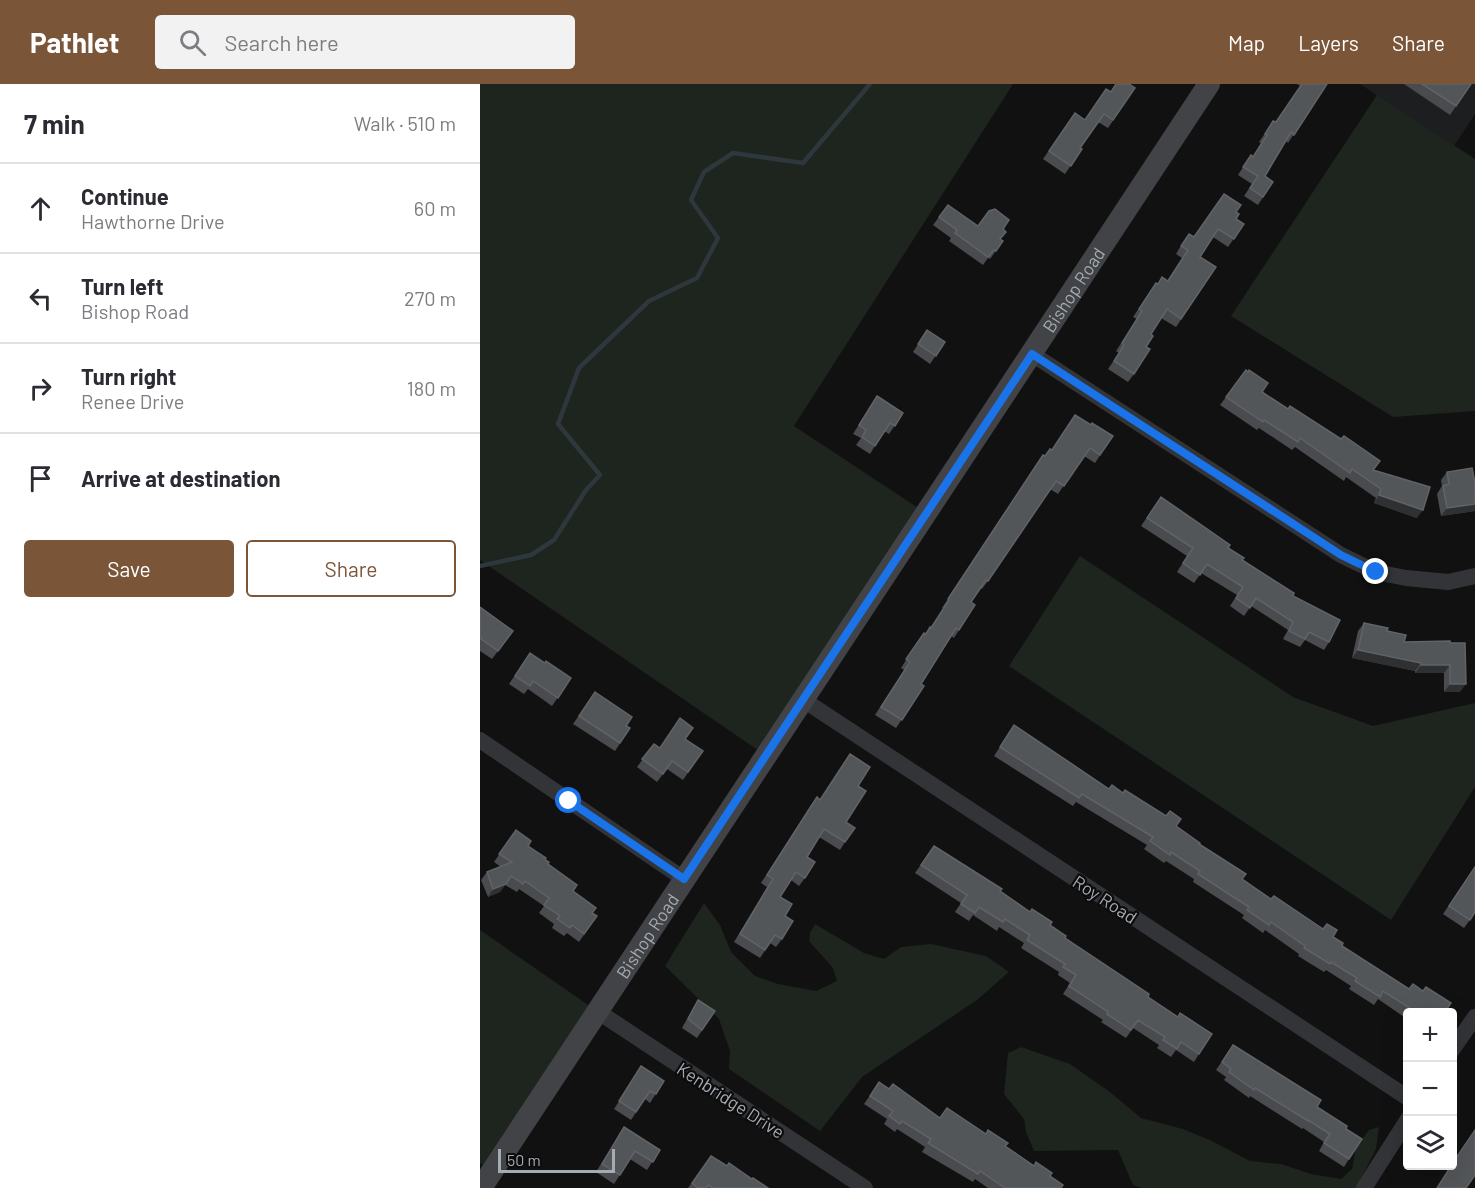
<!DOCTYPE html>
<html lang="en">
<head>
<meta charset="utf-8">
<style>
  :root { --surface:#fff; --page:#f2f2f3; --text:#2b2b33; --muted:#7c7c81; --line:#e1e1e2; --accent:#7b5538 }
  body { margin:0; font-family:Barlow,sans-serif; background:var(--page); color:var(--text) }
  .controls { position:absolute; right:18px; bottom:18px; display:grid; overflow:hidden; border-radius:6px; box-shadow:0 6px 24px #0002 }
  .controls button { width:54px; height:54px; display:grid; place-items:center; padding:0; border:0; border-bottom:2px solid var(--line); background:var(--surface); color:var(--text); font:30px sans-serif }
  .scale { position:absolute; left:18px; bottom:15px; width:117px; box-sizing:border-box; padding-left:6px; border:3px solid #a4abb1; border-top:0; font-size:16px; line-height:21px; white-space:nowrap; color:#a4abb1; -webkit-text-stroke:4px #0c0c0d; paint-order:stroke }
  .stop { position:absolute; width:18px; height:18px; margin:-14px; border:4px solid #1a73e8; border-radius:50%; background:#fff }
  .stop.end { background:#1a73e8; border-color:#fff; box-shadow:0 2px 6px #0008 }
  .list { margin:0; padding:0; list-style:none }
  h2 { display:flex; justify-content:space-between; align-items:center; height:78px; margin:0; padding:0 24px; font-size:26px }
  h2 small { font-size:20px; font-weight:400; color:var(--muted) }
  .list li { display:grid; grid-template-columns:39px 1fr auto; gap:18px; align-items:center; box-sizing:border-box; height:90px; padding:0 24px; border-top:2px solid var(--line) }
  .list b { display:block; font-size:22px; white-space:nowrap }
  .list p { margin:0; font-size:20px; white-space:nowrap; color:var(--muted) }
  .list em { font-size:20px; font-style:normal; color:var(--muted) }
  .actions { display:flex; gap:12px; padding:18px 24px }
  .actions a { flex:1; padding:14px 0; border:2px solid var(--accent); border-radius:6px; text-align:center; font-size:21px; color:var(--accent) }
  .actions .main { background:var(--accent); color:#fff }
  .icon { flex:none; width:33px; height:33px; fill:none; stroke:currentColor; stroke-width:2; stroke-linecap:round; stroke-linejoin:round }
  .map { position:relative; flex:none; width:995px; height:1104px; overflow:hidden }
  header { display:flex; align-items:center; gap:36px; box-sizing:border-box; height:84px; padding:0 30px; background:var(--accent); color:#fff }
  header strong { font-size:28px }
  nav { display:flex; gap:33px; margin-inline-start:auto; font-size:21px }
  .search { width:420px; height:54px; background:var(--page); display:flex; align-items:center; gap:15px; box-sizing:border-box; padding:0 21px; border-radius:6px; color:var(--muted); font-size:22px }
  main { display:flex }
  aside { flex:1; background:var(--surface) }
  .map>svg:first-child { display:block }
  .built { fill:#1d1e1f }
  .green { fill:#1e241e }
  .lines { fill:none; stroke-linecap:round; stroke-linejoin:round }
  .stream { stroke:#2e373b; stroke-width:4.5 }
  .street { stroke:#323437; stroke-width:16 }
  .secondary { stroke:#414347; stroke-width:22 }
  .wall { fill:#4a4b4e }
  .shaded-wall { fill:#2f3032 }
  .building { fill:#535659; stroke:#606367; stroke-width:1.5 }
  .route { stroke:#1a73e8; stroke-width:8 }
  .labels { text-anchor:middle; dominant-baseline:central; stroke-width:4.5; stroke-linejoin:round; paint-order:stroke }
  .street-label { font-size:18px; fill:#a4abb1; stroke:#0c0c0d }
</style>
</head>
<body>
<header>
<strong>Pathlet</strong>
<div class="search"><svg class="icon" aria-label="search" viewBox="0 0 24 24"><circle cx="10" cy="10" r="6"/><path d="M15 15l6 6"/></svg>Search here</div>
<nav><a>Map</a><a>Layers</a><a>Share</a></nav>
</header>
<main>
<aside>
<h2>7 min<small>Walk · 510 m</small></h2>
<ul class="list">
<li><svg class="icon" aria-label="ahead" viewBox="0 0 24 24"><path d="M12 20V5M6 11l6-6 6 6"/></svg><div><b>Continue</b><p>Hawthorne Drive</p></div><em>60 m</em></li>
<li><svg class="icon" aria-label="left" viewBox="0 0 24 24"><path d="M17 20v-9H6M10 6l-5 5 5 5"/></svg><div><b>Turn left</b><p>Bishop Road</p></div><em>270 m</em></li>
<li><svg class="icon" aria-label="right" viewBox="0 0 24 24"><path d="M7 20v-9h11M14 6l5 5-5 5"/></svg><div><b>Turn right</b><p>Renee Drive</p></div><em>180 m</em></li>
<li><svg class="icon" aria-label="arrive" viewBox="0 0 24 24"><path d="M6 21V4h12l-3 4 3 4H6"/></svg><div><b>Arrive at destination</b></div></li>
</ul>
<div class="actions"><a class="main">Save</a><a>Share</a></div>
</aside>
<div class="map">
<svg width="995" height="1104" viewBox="0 0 995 1104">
  <rect width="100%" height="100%" fill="#111112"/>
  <path class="built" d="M880,0H995V30L974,62Z"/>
  <g class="green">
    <path d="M0,0H533L314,342L446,429L285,671L0,476Z"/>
    <path d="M897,11L995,75V327L913,333L751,232Z"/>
    <path d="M600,472L813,613L893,642L995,619V703L911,836L529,582Z"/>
    <path d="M224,819L240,841L251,868L275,892L298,900L336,907L357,897L353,884L329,857L330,849L335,840L384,869L404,875L421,863L451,860L506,872L529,888L497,916L382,993L340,1047L249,985L250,967L239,935L185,882Z"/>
    <path d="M0,846L117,927L12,1087L0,1079Z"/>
    <path d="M541,963L590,980L630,1008L661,1034L703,1045L732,1057L770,1077L801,1080L831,1090L861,1095L872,1085L876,1063L889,1046L899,1043L896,1065L876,1104H661L653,1101L638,1066L554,1067L546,1048L544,1035L524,1010L528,969Z"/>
  </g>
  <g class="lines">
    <path class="stream" d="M0,482L51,471L74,456L106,406L120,391L78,340L99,284L169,217L217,194L238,154L211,116L224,88L253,69L323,79L390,0"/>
    <g class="street">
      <path d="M552,270L861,471L896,488L926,494L968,498L995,492"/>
      <path d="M322,615L928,1014"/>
      <path d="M0,656L204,795"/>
      <path d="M117,927L385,1104"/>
      <path d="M972,966L995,933"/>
      <path d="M884,1104L928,1035"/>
    </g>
    <path class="secondary" id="s1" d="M1,1104L729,0"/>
  </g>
  <g class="wall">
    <path d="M817,0H847L808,59L806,57L785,92L793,98L778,121L764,112L772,100L758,91L771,71L773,73L781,59L779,58L788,45L796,38L820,2Z"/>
    <path d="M924,0H991L970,31Z"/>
    <path d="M655,4L628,44L618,38L600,64L602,65L585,90L563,75L595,29L605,36L631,8Z"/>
    <path d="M468,121L498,142L523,145L520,155L523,157L510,175L508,174L503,181L469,157L471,154L453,141Z"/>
    <path d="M756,128V135L764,140L748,163L733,153L720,173L736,183L696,243L681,234L671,250L666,263L654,290L648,298L628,285L639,269L636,267L657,235L653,233L676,199L678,200L687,197L702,174L696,170L703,158L714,153Z"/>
    <path d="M447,246L465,258L450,280L433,268Z"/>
    <path d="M782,308L893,386L937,434L894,419L896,414L866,393L864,397L815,363L812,366L779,344L777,346L740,321L746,313Z"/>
    <path d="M392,320L423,329L409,350L404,347L390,370L376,361L381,354L373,350Z"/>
    <path d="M611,341L633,352L615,379L604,372L578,410L570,405L508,497L502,505L501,504L491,518L479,546L474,554L471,552L441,600L444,602L416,644L395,631L424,586L421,584L438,557L445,550L450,543L451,544L464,525L462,524L522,432L565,372L572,366Z"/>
    <path d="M967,388L995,399V427L961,432L957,410L962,402L961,396Z"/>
    <path d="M681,413L762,476L813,512L849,558L844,566L825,556L820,563L803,555L808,546L771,522L764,532L750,522L757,511L721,489L714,499L697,488L707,472L661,442Z"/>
    <path d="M0,523L33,547L12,575L0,567Z"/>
    <path d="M884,539L907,547L924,558L970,559L980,608H964V589H935V587L872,574L878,547Z"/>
    <path d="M50,569L65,579L91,594L72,622L48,605L44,610L29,600Z"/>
    <path d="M115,608L146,642L150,644L135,667L93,640Z"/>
    <path d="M534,641L629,705L696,742L762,795L791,815L853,853L862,862L965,928H927V935L898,915L894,921L869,905L871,902L846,886L844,888L818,872L819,870L785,846L783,849L762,834L764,831L713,798L714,795L686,777L684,779L664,765L667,761L596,718L593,722L514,672Z"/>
    <path d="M205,655L223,667L203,696L187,685L177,698L157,683L174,660L180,664Z"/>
    <path d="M378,702L366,738L365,758L360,766L339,753L327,773L325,794L319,802L311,796L300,813L305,832L302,855L296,863L290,859L280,874L254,858L287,803L281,799L331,721L340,715Z"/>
    <path d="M36,746L48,762L65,776L68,780L93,807L112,829L117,832L99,858L87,849L84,852L72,844L74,840L59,829L64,822L39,805L37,808L25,801L20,808L8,813L1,796L7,788L21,783L14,778Z"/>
    <path d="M454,762L570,841L585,854L668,913L719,970L714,978L696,966L691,973L677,964L679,961L653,944L646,954L621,938L623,936L583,910L590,899L578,891L579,888L541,864L544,859L519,843L517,847L493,831L489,837L475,828L481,819L435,789Z"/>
    <path d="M995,782V829L984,844L963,830Z"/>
    <path d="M218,916L235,927L217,954L202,944L213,924Z"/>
    <path d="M753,961L866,1045L869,1075L864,1083L839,1067L844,1058L823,1044L822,1045L770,1012L769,1014L744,996L746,993L736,986Z"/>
    <path d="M156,991L184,997L170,1019L165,1015L151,1036L134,1025Z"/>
    <path d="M399,998L460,1034L525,1062L570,1092L581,1104H508L495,1095L493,1098L442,1068L445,1063L417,1045L415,1048L404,1040L407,1035L384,1020Z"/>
    <path d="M144,1043L180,1066L167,1086L150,1075L134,1100L116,1088Z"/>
    <path d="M231,1072L247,1082L288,1104H208Z"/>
  </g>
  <g class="shaded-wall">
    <path d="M899,411L943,426L937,434L894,419Z"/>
    <path d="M995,420V427L961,432L967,424Z"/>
    <path d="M878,566L941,579L935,587L872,574Z"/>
    <path d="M941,581H970L964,589H935Z"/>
    <path d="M970,600H986L980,608H964Z"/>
    <path d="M26,800L20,808L8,813L13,805Z"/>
  </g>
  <g class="building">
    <path d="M636,0H649L655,4L633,36L624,30L600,64L602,65L591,82L569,67L595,29L605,36L626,5L631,8Z"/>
    <path d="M822,0H847L814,51L811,48L785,92L793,98L783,113L770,104L778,92L763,83L771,71L773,73L787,51L785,50L793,37L796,38Z"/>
    <path d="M942,0H991L976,22Z"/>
    <path d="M744,110L761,121L756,128L759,130L756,135L764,140L754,155L738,145L720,173L736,183L701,235L687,225L671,250L673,252L666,263L670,265L654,290L634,277L644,261L642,259L662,227L659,225L676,199L678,200L682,193L688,197L708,166L701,162L709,150L714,153Z"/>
    <path d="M468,121L498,142L509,127L515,125L529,136L523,145L526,148L520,155L523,157L516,167L514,166L508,173L475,149L477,146L459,133Z"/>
    <path d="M447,246L465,258L456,272L438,260Z"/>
    <path d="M766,286L768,288L769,286L788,299L782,308L808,325L810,322L861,355L864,352L900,377L893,386L950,403L943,426L899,411L901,405L872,385L870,389L820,354L818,358L784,336L783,338L746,313Z"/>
    <path d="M397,312L423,329L415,342L410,339L395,362L382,353L386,346L379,341Z"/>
    <path d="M595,331L611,341L612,339L633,352L620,371L610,364L584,402L576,397L508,497L506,496L491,518L495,521L479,546L476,544L441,600L444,602L422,636L401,623L430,578L426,575L444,549L446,550L450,543L451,544L469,516L468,515L563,371L565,372L570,365L572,366Z"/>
    <path d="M992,384L995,399V420L967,424L963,402L969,400L967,388Z"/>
    <path d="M681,413L750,461L748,464L764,474L762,476L814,509L813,512L860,536L849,558L829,548L825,555L809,547L813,538L776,514L770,524L756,514L763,503L727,480L720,491L703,479L713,464L667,434Z"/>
    <path d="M0,523L33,547L18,567L0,554Z"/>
    <path d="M884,539L908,544L907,547L926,551L924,558L970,557V559H985L986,600H970V581H941V579L878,566Z"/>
    <path d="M50,569L65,579L66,577L91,594L78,614L53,597L50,602L35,592Z"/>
    <path d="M115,608L152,633L146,642L150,644L140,659L99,632Z"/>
    <path d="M200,634L213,644L205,655L223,667L208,688L192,677L183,690L162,675L174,660L180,664Z"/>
    <path d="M534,641L629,705L632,701L643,709L645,706L686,732L690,727L701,735L696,742L720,759L719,760L766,790L762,795L791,815L794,812L843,845L847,840L857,846L853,853L863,859L862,862L929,905L933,900L943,907L946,903L971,919L965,928H936L903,907L900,913L875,897L877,894L851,878L850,880L824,864L825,862L791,838L789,841L767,826L769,823L718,790L720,787L691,768L690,771L670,757L673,753L602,710L599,714L520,663Z"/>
    <path d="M370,670L390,683L378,702L386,707L366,738L375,744L365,758L344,745L327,773L335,778L325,794L316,788L300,813L312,820L305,832L313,837L302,855L295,851L285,866L260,850L293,795L287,791L337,713L340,716Z"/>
    <path d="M36,746L51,757L48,762L66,774L65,776L69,778L68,780L97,801L93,807L116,824L112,829L117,832L104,850L92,841L90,844L77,835L80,832L64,821L69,814L45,797L43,800L31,792L26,800L13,805L7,788L32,778L19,770Z"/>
    <path d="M454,762L522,805L520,807L550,828L552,825L572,838L570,841L586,852L585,854L669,910L668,913L698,933L700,929L732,950L719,970L701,958L697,965L683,956L685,953L658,936L651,946L627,930L628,928L589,902L596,891L583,883L585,880L547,856L550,851L525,835L523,838L499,823L495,829L481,820L487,811L441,781Z"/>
    <path d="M995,783V828L990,836L969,822Z"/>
    <path d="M218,916L235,927L222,946L208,935Z"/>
    <path d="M753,961L841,1016L837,1023L867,1042L866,1045L882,1055L869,1075L844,1059L850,1050L828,1036V1037L775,1004L774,1006L749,988L751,985L742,978Z"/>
    <path d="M161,982L184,997L176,1010L170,1007L156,1028L139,1017Z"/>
    <path d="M399,998L409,1005L413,1000L460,1034L467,1024L506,1050L508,1046L528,1059L525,1062L554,1082L556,1078L572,1089L570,1092L583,1101L581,1104H525L500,1087L498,1090L448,1059L451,1055L422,1037L420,1040L409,1032L413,1027L390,1012Z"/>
    <path d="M144,1043L180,1066L173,1078L155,1067L140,1091L122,1080Z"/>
    <path d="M995,1046V1091L986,1104H957L971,1082H972V1080Z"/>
    <path d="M231,1072L247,1082L249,1079L272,1095L273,1094L288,1104H233L228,1101L226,1104H218L212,1099Z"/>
  </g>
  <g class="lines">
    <path class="route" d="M89,717L204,795L552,270L861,471L896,488"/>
  </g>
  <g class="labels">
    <g class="street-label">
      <text stroke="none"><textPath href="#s1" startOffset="1076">Bishop Road</textPath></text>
      <text transform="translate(625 815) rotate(33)">Roy Road</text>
      <text stroke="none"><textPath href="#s1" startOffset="302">Bishop Road</textPath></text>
      <text transform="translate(251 1016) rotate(33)">Kenbridge Drive</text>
    </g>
  </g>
</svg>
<div class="controls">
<button>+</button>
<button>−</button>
<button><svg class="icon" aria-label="layers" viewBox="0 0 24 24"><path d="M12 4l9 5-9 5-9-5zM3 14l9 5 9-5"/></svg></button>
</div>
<div class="scale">50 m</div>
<div class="stop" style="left:89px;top:717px"></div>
<div class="stop end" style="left:896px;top:488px"></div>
</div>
</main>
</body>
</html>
